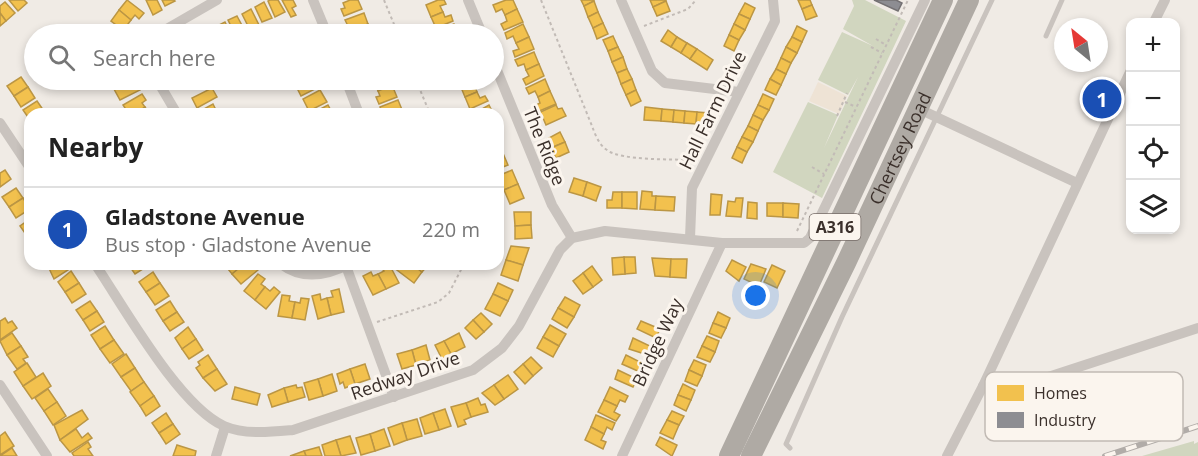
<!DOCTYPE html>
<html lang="en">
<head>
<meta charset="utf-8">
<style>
  :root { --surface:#fff; --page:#f2f2f2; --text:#222; --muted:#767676; --line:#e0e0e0; --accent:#7a716c }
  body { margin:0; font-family:"Open Sans",sans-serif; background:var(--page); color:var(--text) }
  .controls { position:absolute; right:18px; top:18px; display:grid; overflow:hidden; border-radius:12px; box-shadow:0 3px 9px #0003 }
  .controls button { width:54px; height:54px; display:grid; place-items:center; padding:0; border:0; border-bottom:2px solid var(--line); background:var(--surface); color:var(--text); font:30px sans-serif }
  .compass { position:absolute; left:1054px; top:18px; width:54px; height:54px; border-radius:50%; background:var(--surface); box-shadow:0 3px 9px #0003; rotate:330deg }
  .you { position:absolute; left:756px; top:296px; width:21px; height:21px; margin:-15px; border:4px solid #fff; border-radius:50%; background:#1a73e8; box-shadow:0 0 0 9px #1a73e833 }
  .badge { display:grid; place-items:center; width:39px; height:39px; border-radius:50%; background:var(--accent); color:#fff; font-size:20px; font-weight:700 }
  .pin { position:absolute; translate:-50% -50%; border:3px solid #fff; box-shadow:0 2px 6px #0006 }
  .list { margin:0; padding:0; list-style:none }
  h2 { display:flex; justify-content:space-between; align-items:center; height:78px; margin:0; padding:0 24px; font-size:26px }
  h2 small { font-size:20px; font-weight:400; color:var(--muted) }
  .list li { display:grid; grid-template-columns:39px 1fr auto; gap:18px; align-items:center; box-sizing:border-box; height:84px; padding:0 24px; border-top:2px solid var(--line) }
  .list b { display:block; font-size:22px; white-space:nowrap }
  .list p { margin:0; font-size:20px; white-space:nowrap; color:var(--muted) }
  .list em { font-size:20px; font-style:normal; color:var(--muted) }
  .icon { flex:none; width:33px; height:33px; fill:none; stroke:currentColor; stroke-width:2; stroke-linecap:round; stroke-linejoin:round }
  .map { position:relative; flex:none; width:1198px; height:456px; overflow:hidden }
  .search { position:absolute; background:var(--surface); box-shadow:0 3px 9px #0003; left:24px; top:24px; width:480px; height:66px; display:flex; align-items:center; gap:15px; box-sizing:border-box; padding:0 21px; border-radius:33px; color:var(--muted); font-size:22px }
  .panel { position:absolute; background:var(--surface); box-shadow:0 3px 9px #0003; left:24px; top:108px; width:480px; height:162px; border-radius:18px }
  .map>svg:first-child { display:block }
  .green { fill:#d1d6bf }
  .plaza { fill:#eee3d5 }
  .homes { fill:#f2c14e; stroke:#bb9644; stroke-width:1.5 }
  .industry { fill:#8d8d92; stroke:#747173; stroke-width:1.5 }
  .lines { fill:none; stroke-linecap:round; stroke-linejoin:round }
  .path { stroke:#c2bbb6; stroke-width:2; stroke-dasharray:3 3; stroke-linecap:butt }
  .lane { stroke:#c9c3be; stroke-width:5 }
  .street { stroke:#c9c3be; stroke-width:10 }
  .highway { stroke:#afaaa4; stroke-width:20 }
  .rail-casing { stroke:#b1aca8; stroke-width:6 }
  .rail { stroke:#fbf5ee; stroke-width:4; stroke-dasharray:11; stroke-linecap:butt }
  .labels { text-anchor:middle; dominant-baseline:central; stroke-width:6; stroke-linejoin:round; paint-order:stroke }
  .shield { fill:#fbf5ee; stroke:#756b66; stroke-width:1.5 }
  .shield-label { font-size:16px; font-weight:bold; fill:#3b302b }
  .street-label { font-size:18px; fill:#3b302b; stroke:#fbf5ee }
  .key { fill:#fbf5ee; stroke:#c1bab4; stroke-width:1.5 }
  .key-label { font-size:16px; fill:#3b302b }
</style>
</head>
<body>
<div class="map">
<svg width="1198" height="456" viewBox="0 0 1198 456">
  <rect width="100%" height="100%" fill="#f0ebe5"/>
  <g class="green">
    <path d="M852,0H865L906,21L822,198L773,172L808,102L838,115L824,148L858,77L848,95L818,80L842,32L873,46L843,29L854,6Z"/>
    <path d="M1194,441V444L1198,442V456H1142Z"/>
  </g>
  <path class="plaza" d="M818,82L847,96L839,114L809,101Z"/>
  <g class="homes">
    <path d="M9,0H24L27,3L18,11Z"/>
    <path d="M127,0L144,13L139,19L135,15L131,20L119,10Z"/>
    <path d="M146,0H157L162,10L153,15Z"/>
    <path d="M162,0H174L175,1L165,6Z"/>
    <path d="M270,0H278L285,12L275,17L268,1Z"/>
    <path d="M282,0H293L296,6L292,8L296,15L291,17Z"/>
    <path d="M350,0H358L362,9L344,16L341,9L345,8L343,3Z"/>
    <path d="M438,0H444L446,4L440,6L443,12L431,17L426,5Z"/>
    <path d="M506,0H513L517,9L505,15L502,9L496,12L493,5Z"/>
    <path d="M581,0H593L594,1L584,6Z"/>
    <path d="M650,0H665L666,1L653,7Z"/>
    <path d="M798,0H810L812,5L802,9Z"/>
    <path d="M594,1L598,12L588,17L584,6Z"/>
    <path d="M666,1L670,11L657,16L653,7Z"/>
    <path d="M5,2L15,13L6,21L0,13V6Z"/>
    <path d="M264,2L272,18L262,22L255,7Z"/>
    <path d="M745,3L755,8L750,19L739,14Z"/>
    <path d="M812,5L817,16L806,20L802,9Z"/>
    <path d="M251,9L260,27L251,32L242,14Z"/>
    <path d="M517,9L523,22L504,30L501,24L507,21L505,15Z"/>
    <path d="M119,10L131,20L128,24L132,28L128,34L111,21Z"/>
    <path d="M443,12L445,17L451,15L453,21L436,28L431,17Z"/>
    <path d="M598,12L603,23L593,28L588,17Z"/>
    <path d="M0,13L6,21L0,26Z"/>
    <path d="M364,13L368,24L354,30L352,25L348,26L345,20Z"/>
    <path d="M739,14L750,19L745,30L734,24Z"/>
    <path d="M237,16L245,31L235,34L228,20Z"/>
    <path d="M225,22L231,34H219L215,27Z"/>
    <path d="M603,23L608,34L597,39L593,28Z"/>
    <path d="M368,24L372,34H356L354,30Z"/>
    <path d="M454,24L457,30L452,32L453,34H438L437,31Z"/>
    <path d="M523,24L529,37L516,43L513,36L507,39L505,33Z"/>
    <path d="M734,24L745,30L739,40L729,35Z"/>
    <path d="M797,26L807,31L802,42L792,37Z"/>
    <path d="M212,29L214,34H202Z"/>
    <path d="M668,30L677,37L671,47L661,41Z"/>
    <path d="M729,35L739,40L734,51L724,46Z"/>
    <path d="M613,36L618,47L608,51L603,40Z"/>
    <path d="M529,37L534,49L515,57L513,51L519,49L516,43Z"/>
    <path d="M677,37L687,43L681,53L671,47Z"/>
    <path d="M792,37L802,42L797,53L786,47Z"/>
    <path d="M687,43L697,49L690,59L681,53Z"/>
    <path d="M618,47L623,57L612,62L608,51Z"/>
    <path d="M786,47L797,53L791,63L781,58Z"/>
    <path d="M697,49L713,60L707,70L690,59Z"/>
    <path d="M534,52L539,64L526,70L524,64L518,66L515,60Z"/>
    <path d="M623,57L627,69L617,73L612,62Z"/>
    <path d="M781,58L791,63L786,74L776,69Z"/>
    <path d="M539,64L544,76L526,85L523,79L529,76L526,70Z"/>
    <path d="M627,69L632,79L621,84L617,73Z"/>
    <path d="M776,69L786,74L781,85L770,79Z"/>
    <path d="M21,77L28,87L14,96L7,86Z"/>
    <path d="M545,79L550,91L538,97L535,91L529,94L526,88Z"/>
    <path d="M632,79L636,90L626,95L621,84Z"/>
    <path d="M770,79L781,85L776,95L765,90Z"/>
    <path d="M109,80H128L129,82L114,89Z"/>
    <path d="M304,80H315L319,87L301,96L295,84Z"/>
    <path d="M369,80H390L392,85L378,91L376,86L372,87Z"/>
    <path d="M474,80H479L480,84L475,86L477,92L465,97L460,85Z"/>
    <path d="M129,82L131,87L137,84L140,90L120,100L114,89Z"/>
    <path d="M392,85L397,97L379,104L376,97L380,96L378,91Z"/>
    <path d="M28,87L35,98L21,107L14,96Z"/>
    <path d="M212,88L217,97L197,108L192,98Z"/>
    <path d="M320,90L327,102L309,111L303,99Z"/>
    <path d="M636,90L641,101L631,106L626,95Z"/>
    <path d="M550,91L556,104L537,112L534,106L540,103L538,97Z"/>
    <path d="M477,92L480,98L485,96L488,101L470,109L465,97Z"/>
    <path d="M142,94L146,100L142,103L145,107L135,114H129L123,105Z"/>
    <path d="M763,94L774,99L769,110L758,105Z"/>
    <path d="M398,100L403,112L382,114L380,107Z"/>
    <path d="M37,101L46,114H30V120L23,110Z"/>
    <path d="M213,104L218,114H201L200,111Z"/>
    <path d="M328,105L333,114H311Z"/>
    <path d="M489,105L492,111L487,114H473Z"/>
    <path d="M556,105L558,109L562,108L566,116L546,125L543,118L538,120L536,114Z"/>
    <path d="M758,105L769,110L763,120L753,115Z"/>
    <path d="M145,107L148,112L152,110L155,114H135Z"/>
    <path d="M645,107L662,109L661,121L644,120Z"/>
    <path d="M662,109L674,110L673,122L661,121Z"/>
    <path d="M674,110L685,111L684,123L673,122Z"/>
    <path d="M685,111L697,112L696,124L684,123Z"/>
    <path d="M697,112L709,113L708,125L696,124Z"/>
    <path d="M753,115L763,120L758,131L748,126Z"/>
    <path d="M748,126L758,131L753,142L742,137Z"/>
    <path d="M560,132L565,142L551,148L547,139Z"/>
    <path d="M742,137L753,142L747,152L737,147Z"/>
    <path d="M565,142L569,152L556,158L551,148Z"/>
    <path d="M737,147L747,152L742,163L732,158Z"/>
    <path d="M502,151L508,165L498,169V153Z"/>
    <path d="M5,170L11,179L0,187V173Z"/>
    <path d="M512,170L518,184L504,190L498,176Z"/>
    <path d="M574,178L587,182L583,196L569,192Z"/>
    <path d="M587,182L601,187L596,201L583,196Z"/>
    <path d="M518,184L524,198L510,204L504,190Z"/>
    <path d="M16,188L23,198L9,207L2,197Z"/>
    <path d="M642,191L652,192V196H656L655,210L640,209Z"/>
    <path d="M613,192H622V208H607V200H612Z"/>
    <path d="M622,192H637V209L622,208Z"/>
    <path d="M711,194L722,195L720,215H710Z"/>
    <path d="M656,196L675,197L674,211L655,210Z"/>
    <path d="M23,198L30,209L16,218L9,207Z"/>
    <path d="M736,198H743L741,217L726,216L728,201L735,202Z"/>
    <path d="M748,202L757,203V219L747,218Z"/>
    <path d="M767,203H783V217L767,216Z"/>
    <path d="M783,203L799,204L798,218L783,217Z"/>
    <path d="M514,212H531V225L515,226Z"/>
    <path d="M30,219V234L27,236L20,226Z"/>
    <path d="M531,225L532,238L515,239V226Z"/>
    <path d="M511,246L529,248L523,265L506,260Z"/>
    <path d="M624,257H635L636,273L625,274Z"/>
    <path d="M624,257L625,274L613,275L612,258Z"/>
    <path d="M652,258L671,259L670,277L655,276Z"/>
    <path d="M671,259H687L686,278L670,277Z"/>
    <path d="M506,260L523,265L518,281L501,275Z"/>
    <path d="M732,260L746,267L739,281L726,271Z"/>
    <path d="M47,264H65L68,270L54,279Z"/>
    <path d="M128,264H148L149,265L135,274Z"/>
    <path d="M224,264H244L232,274Z"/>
    <path d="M244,264L249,267L253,264L258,270L241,284L232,274Z"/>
    <path d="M389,264L399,283L386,289L378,274L384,271L381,267Z"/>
    <path d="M395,264H412L422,272L414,283L393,267Z"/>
    <path d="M412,264H429L422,272Z"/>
    <path d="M751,264L766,269L759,286L744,279Z"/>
    <path d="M772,265L785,271L777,288L764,282Z"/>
    <path d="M592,266L602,280L593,287L583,273Z"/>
    <path d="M71,271L79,283L65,292L58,282Z"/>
    <path d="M153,272L160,283L146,292L139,282Z"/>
    <path d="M371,272L373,276L378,274L386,289L373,295L363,276Z"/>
    <path d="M583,273L593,287L583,294L573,281Z"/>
    <path d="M258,274L265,279L261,284L265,287L255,300L244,291Z"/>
    <path d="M79,283L86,294L72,303L65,292Z"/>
    <path d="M160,283L169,296L155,305L146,292Z"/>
    <path d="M498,283L513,290L508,301L493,294Z"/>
    <path d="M265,287L270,291L274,287L280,292L266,309L255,300Z"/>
    <path d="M339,289L344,312L331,315L327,298L333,297L331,291Z"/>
    <path d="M320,294L321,300L327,298L331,315L318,319L312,296Z"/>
    <path d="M493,294L508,301L500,316L485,309Z"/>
    <path d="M282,295L290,296L289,301L295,302L292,318L278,316Z"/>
    <path d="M565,297L580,305L574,317L558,308Z"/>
    <path d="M301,298L309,299L305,320L292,318L295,302L300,303Z"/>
    <path d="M90,301L97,311L83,320L76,310Z"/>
    <path d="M170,301L177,312L163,321L156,310Z"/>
    <path d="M558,308L574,317L567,328L552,319Z"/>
    <path d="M97,311L104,322L90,331L83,320Z"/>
    <path d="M177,312L184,322L170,331L163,321Z"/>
    <path d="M718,312L730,318L726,328L713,323Z"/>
    <path d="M481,313L492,324L484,332L473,320Z"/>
    <path d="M5,318L8,323L12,321L17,328L0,340V321Z"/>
    <path d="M473,320L484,332L476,339L465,328Z"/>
    <path d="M641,321L660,329L656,338L637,329Z"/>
    <path d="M713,323L726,328L721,338L709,333Z"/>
    <path d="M550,325L566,334L559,346L543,337Z"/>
    <path d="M105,326L114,340L100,349L91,335Z"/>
    <path d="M188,327L196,339L182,349L175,338Z"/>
    <path d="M12,333L21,346L7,355L0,341Z"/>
    <path d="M459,333L465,347L451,354L444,341Z"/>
    <path d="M707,336L719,341L715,352L702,346Z"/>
    <path d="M543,337L559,346L553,357L537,348Z"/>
    <path d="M633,338L652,347L648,355L629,349Z"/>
    <path d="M196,339L203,350L189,359L182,349Z"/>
    <path d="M114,340L124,354L110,363L100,349Z"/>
    <path d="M444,341L451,354L442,359L435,345Z"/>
    <path d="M426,345L430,360L416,365L412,350Z"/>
    <path d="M21,346L28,357L23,359L26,363L17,369L7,355Z"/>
    <path d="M702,346L715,352L710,362L697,357Z"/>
    <path d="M412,350L416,365L402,369L397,354Z"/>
    <path d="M126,354L135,368L121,377L112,364Z"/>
    <path d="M208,355L217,369L203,378L196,368L200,365L198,362Z"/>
    <path d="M626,355L644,364L640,372L622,364Z"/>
    <path d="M531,357L542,368L533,376L523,364Z"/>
    <path d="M694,360L706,365L702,376L689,370Z"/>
    <path d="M27,363L36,377L23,386L14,372Z"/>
    <path d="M365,364L370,379L355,384L350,369Z"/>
    <path d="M523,364L533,376L525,384L514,372Z"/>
    <path d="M135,368L144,382L131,391L121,377Z"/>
    <path d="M217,369L227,384L215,391L203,378Z"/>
    <path d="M350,369L355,384L345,388L343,382L340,384L337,374Z"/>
    <path d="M618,370L637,379L633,387L615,379Z"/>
    <path d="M689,370L702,376L697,386L685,381Z"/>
    <path d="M43,373L51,386L32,399L23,386Z"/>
    <path d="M332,374L337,391L323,396L318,379Z"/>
    <path d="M508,375L518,389L504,399L494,385Z"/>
    <path d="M318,379L323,396L309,400L304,383Z"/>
    <path d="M144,382L154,396L140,406L130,392Z"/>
    <path d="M683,384L695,390L691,400L678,395Z"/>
    <path d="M296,385L297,388L302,387L305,397L288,402L284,388Z"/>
    <path d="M494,385L504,399L495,405L482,393Z"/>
    <path d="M235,387L260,394L257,405L232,399Z"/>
    <path d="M610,387L628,396L625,402L620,400L617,406L604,400Z"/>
    <path d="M284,388L288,402L272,407L268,395Z"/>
    <path d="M48,389L57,402L44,411L35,398Z"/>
    <path d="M678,395L691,400L686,411L674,405Z"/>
    <path d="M154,396L160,406L146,416L140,406Z"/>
    <path d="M478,398L481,405L485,404L488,412L471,417L466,403Z"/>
    <path d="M604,400L617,406L614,412L620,415L616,421L598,412Z"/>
    <path d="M57,402L66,416L53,425L44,411Z"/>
    <path d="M466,403L471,417L464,420L466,424L458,427L451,407Z"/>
    <path d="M445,409L451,426L439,430L433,413Z"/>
    <path d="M82,410L88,419L60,440L54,425Z"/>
    <path d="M672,411L684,416L679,425L667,420Z"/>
    <path d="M166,413L173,424L159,433L152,423Z"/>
    <path d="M433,413L439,430L425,434L420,418Z"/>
    <path d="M596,415L615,423L612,430L607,427L604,434L591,427Z"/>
    <path d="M417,419L422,436L407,440L402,423Z"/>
    <path d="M667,420L679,425L673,439L660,433Z"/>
    <path d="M402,423L407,440L394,445L388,428Z"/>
    <path d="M173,424L180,434L166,444L159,433Z"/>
    <path d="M591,427L604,434L601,440L606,442L603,449L585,440Z"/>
    <path d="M76,429L82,438L88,433L92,438L70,452L60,440Z"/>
    <path d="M384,429L390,446L375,451L370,434Z"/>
    <path d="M5,432L14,446L0,455V436Z"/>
    <path d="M370,434L375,451L361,455L356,438Z"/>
    <path d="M350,436L356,453L341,456L336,440Z"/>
    <path d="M660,437L677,445L672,456L656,445Z"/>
    <path d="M336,440L341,456H325L322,445Z"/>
    <path d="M88,442L91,447L88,449L93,456H74L72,453Z"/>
    <path d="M177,445L196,451L195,456H173Z"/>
    <path d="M319,447L322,456H306L304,451Z"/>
    <path d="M12,448L17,456H0Z"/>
    <path d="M304,451L306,456H290Z"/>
  </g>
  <path class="industry" d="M874,0H896L902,3L898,11Z"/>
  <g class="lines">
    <g class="path">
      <path d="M384,0L398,34"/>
      <path d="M541,0L592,126C595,134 599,145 607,150C621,161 674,159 693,160"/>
      <path d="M644,26L688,9L696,0"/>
      <path d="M876,39L886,45"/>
      <path d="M871,47L882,53"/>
      <path d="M416,80L430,114"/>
      <path d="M845,102L856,107"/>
      <path d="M837,116L847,93"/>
      <path d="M812,167L824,174"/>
      <path d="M797,231L908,0"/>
      <path d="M377,322L438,302L449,293L464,264"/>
    </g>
    <g class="lane">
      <path d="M1046,36L1062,0"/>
      <path d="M790,448L786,444L842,317L992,0"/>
    </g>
    <g class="street">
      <path d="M313,0L327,34"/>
      <path d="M468,0L482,34"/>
      <path d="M621,0L652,71L665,83L739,92"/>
      <path d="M1154,22L1165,0"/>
      <path d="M158,34L217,0"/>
      <path d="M494,63L552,205L572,238"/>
      <path d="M157,80L177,114"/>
      <path d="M346,80L359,114"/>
      <path d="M917,108L1077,183"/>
      <path d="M0,123L30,168"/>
      <path d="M690,238L692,188L775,21L773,0"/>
      <path d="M95,264C124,307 179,406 224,426C245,435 271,432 293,430L473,370L502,348L519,326L560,250L572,238L605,231L722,243H804L810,238L925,0"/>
      <path d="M281,264C302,280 326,276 349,264"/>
      <path d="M346,266L394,397"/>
      <path d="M0,385L47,456"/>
      <path d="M983,386L1002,392L1198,328"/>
      <path d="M216,456L225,427"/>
      <path d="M622,456L722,243"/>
      <path d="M947,456L983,386L1130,72"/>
    </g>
    <g class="highway">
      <path d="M729,456L943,0"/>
      <path id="s1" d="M751,456L846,263L969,0"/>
    </g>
    <defs>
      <path id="rail" d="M1105,456L1198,426"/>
    </defs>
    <use href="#rail" class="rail-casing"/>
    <use href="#rail" class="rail"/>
  </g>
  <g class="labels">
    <rect class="shield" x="809.5" y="214" width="51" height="26" rx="4.5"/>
    <g class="shield-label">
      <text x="835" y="227">A316</text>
    </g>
    <g class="street-label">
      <text transform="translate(712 110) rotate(-64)">Hall Farm Drive</text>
      <text transform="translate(545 146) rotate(68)">The Ridge</text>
      <text stroke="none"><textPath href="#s1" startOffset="342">Chertsey Road</textPath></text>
      <text transform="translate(657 342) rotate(-65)">Bridge Way</text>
      <text transform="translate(405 375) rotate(-19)">Redway Drive</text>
    </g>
  </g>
  <rect x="985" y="372" width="198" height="69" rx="9" class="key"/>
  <rect x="997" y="385" width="27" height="16" fill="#f2c14e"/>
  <rect x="997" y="412" width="27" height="16" fill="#8d8d92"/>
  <g class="key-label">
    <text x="1034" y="399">Homes</text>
    <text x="1034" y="426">Industry</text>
  </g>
</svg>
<div class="controls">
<button>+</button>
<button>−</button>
<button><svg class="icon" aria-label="locate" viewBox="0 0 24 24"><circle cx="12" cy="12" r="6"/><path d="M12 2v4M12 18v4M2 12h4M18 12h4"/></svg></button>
<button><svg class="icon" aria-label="layers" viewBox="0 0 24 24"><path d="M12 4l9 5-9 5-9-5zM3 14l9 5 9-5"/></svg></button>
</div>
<svg class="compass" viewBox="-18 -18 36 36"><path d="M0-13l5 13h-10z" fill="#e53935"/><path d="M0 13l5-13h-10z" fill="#767676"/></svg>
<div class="you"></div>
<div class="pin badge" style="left:1102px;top:99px;background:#1a4fb4">1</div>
<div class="search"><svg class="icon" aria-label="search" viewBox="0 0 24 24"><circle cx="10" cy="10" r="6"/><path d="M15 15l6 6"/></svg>Search here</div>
<section class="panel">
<h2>Nearby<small></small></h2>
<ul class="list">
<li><span class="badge" style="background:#1a4fb4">1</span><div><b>Gladstone Avenue</b><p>Bus stop · Gladstone Avenue</p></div><em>220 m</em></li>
</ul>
</section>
</div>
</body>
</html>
